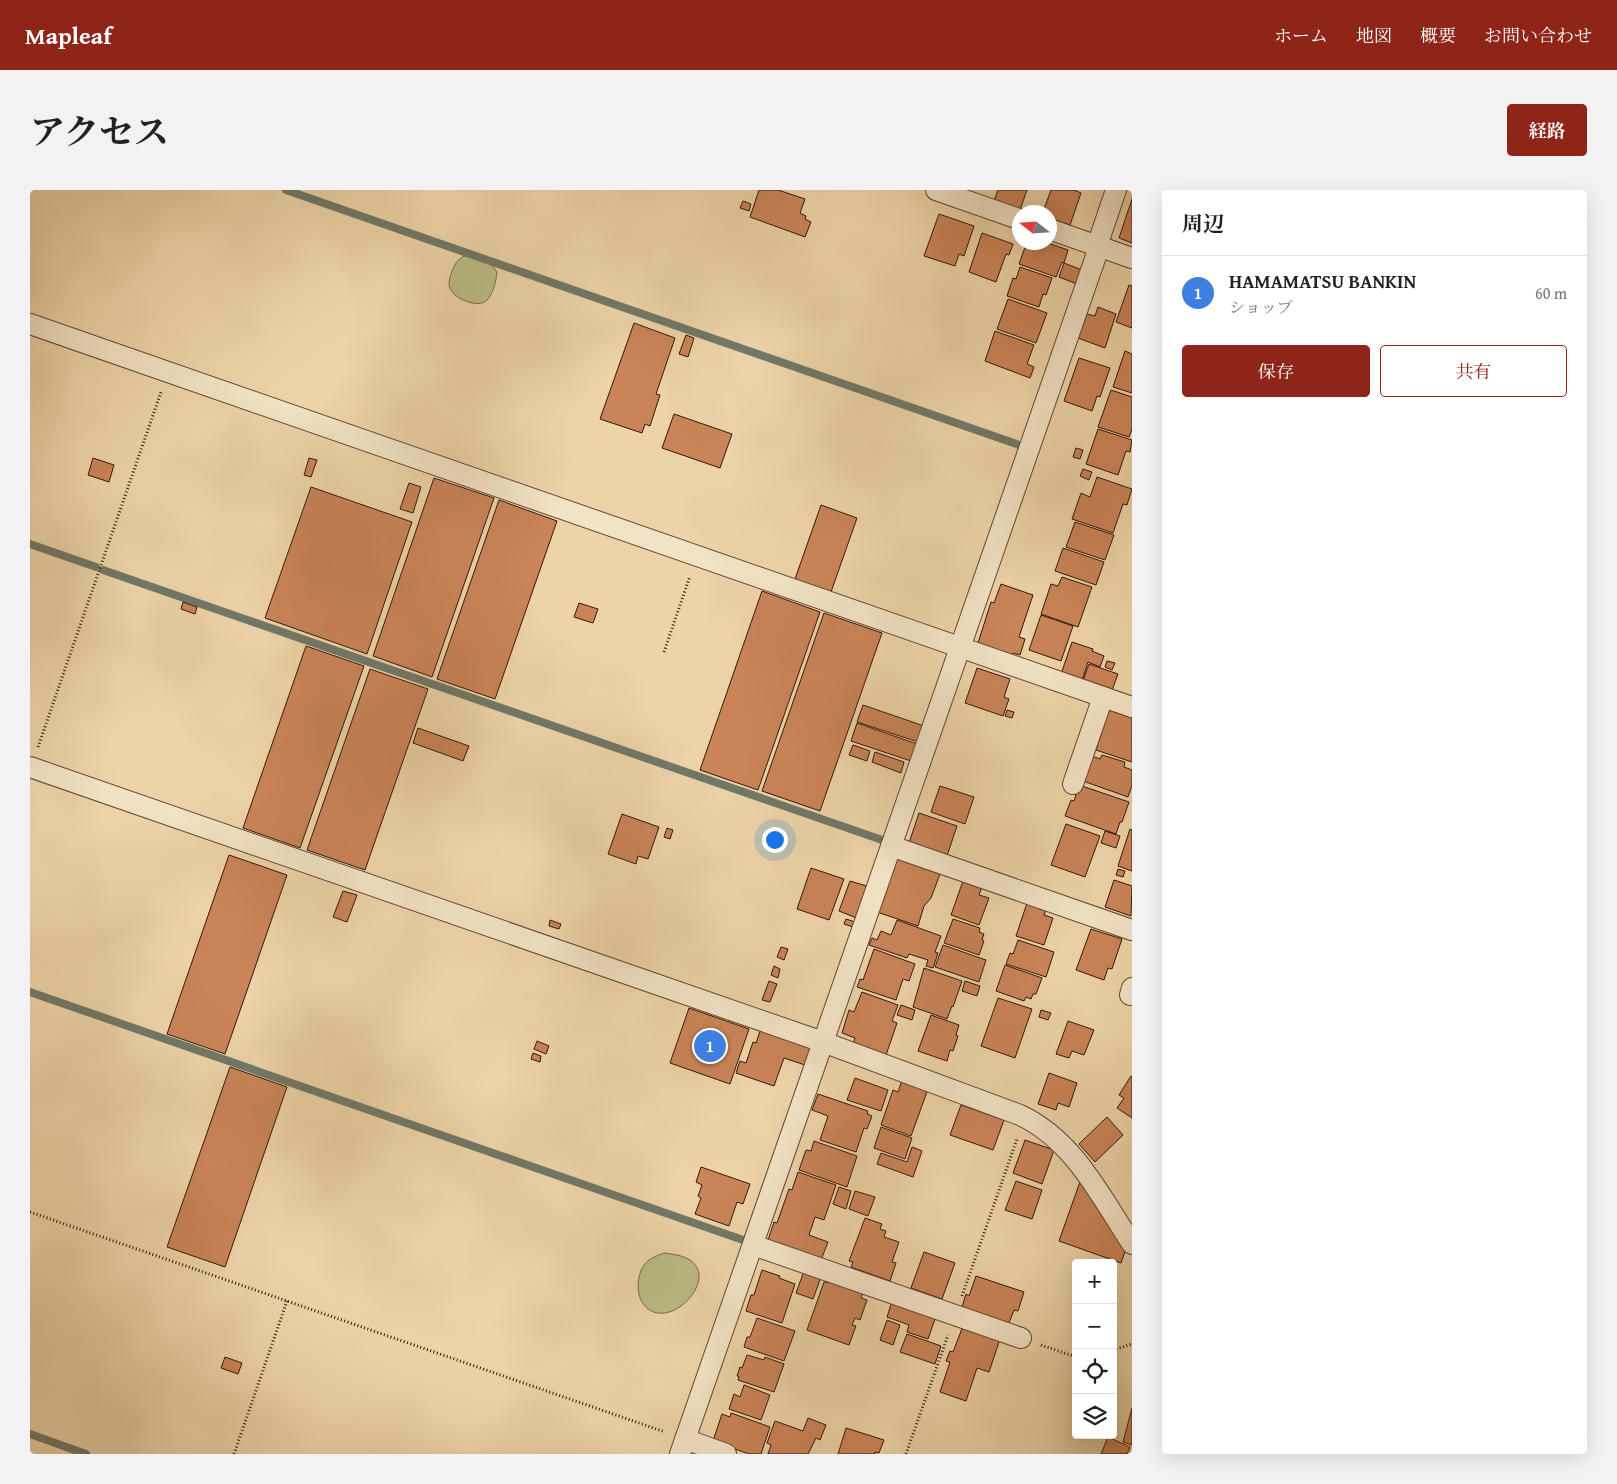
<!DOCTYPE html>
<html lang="ja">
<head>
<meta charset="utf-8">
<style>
  :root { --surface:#fff; --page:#f2f2f2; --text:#222; --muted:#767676; --line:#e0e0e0; --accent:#8f2418 }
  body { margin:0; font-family:"Gentium Book Plus","Noto Serif JP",serif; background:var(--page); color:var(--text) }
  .controls { position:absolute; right:15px; bottom:15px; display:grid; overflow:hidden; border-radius:5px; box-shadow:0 5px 20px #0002 }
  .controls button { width:45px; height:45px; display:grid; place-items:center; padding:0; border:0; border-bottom:1px solid var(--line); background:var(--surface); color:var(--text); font:25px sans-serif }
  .compass { position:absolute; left:982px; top:15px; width:45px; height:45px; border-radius:50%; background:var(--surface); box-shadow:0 5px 20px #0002; rotate:287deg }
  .you { position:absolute; left:744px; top:649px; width:18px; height:18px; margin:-12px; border:4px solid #fff; border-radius:50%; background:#1a73e8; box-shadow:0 0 0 8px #1a73e833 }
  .badge { display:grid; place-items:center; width:32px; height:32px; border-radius:50%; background:var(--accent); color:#fff; font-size:16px; font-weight:700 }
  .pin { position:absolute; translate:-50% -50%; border:2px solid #fff; box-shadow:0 1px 5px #0006 }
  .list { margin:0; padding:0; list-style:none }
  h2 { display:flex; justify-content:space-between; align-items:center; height:65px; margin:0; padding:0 20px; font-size:21px }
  h2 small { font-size:16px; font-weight:400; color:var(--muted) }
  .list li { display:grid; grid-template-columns:32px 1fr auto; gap:15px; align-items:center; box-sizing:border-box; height:75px; padding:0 20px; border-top:1px solid var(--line) }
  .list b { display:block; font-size:19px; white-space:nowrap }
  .list p { margin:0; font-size:16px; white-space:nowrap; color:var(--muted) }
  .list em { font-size:16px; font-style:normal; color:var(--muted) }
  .actions { display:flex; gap:10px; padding:15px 20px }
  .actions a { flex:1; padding:11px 0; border:1px solid var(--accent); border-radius:5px; text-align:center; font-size:18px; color:var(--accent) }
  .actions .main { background:var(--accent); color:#fff }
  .icon { flex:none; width:28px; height:28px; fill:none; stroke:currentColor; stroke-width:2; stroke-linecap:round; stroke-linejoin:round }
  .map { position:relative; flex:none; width:1102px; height:1264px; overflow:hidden; border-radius:5px }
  header { display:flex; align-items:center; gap:30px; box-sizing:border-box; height:70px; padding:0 25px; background:var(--accent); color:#fff }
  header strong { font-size:24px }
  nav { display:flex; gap:28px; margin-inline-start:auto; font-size:18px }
  .intro { display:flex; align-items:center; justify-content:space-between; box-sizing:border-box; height:120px; padding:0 30px }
  h1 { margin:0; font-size:35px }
  .button { padding:12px 22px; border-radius:5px; background:var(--accent); color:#fff; font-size:18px; font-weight:700 }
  main { display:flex; gap:30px; padding:0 30px }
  aside { flex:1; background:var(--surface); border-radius:5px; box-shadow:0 5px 20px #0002 }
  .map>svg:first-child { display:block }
  .green { fill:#bcbc85; stroke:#776a49 }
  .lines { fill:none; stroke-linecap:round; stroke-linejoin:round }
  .stream { stroke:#707868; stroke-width:8 }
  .building { fill:#ca8458; stroke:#32170d }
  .minor-casing { stroke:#614634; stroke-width:22 }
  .path { stroke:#32170d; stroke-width:3; stroke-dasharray:1 2.5; stroke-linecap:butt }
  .minor { stroke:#f3e3c6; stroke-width:20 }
</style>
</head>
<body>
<header>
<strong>Mapleaf</strong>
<nav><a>ホーム</a><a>地図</a><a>概要</a><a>お問い合わせ</a></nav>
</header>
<div class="intro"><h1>アクセス</h1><a class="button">経路</a></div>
<main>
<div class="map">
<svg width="1102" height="1264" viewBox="0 0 1102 1264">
  <rect width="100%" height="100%" fill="#edd4a8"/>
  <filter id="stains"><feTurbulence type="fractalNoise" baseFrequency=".004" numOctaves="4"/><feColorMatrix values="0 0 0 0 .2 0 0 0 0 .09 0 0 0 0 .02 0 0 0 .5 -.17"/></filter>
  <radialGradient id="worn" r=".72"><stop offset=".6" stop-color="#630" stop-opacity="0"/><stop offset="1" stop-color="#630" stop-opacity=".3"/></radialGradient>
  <g class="green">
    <path d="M434,66C446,66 461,71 467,82C466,91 463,105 456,111C448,118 425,109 421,100C417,94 420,88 422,81C425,74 427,70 434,66Z"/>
    <path d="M634,1063C642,1064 652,1065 660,1070C691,1091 634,1147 612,1112C606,1102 607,1085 614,1075C619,1068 627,1066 634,1063Z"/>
  </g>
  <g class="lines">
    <g class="stream">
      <path d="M256,0L992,256"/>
      <path d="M0,354L66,377"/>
      <path d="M73,380L855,651"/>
      <path d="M0,802L716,1051"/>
      <path d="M0,1244L56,1264"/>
    </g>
  </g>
  <g class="building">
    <path d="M729,0H748L775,9L770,23L776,26L775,29L781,32L775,47L720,27Z"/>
    <path d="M968,0H997L990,20L964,11Z"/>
    <path d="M1021,0H1044L1051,3L1040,35L1019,28V22H1013Z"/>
    <path d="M1102,9V53L1089,48Z"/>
    <path d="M713,11L721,14L719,21L710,18Z"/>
    <path d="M1004,16L1012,18L1011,22H1002Z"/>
    <path d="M909,24L944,36L934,66L929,64L925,76L894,66Z"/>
    <path d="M952,43L983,54L979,65L976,64L966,92L939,82Z"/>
    <path d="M997,52H1015L1038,60L1034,73L1032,72L1026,87L989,74Z"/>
    <path d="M1034,73L1052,80L1047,94L1029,87Z"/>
    <path d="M990,77L1022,88L1016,105L1013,104L1009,117L977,106L983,88L986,89Z"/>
    <path d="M1099,95L1102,96V138L1086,132Z"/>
    <path d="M978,109L1017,123L1006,153L967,139Z"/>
    <path d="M1068,117L1086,124L1075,158L1048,148L1057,124L1065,126Z"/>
    <path d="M604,133L645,148L626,204L630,205L620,236L615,234L612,243L570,229Z"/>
    <path d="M965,141L1004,155L997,174L1004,177L1000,188L955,171Z"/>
    <path d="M656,145L664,148L658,167L649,164Z"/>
    <path d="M1095,161L1102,164V203L1083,197Z"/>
    <path d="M1049,168L1080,178L1070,207L1067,206L1062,221L1034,211Z"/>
    <path d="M1081,200L1102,207V239L1099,247L1068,237Z"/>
    <path d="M644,224L702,244L690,278L632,258Z"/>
    <path d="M1068,239L1102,250L1100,262L1096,261L1088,285L1056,274Z"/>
    <path d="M1046,258L1053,260L1050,269L1043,267Z"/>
    <path d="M63,268L84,275L79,292L58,285Z"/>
    <path d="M279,268L287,270L281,287L274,285Z"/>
    <path d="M1053,279L1062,282L1059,290L1050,286Z"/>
    <path d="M1067,287L1102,299L1097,315L1093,314L1083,343L1042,329L1051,303L1060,307Z"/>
    <path d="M404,288L464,308L402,487L343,466Z"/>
    <path d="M379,293L391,297L383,323L370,319Z"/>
    <path d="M281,297L382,332L337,464L235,428Z"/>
    <path d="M469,310L527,331L465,509L407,489Z"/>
    <path d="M791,315L827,328L801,402L765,389Z"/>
    <path d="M1045,332L1084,345L1075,370L1036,357Z"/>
    <path d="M1033,358L1074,372L1066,395L1025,381Z"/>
    <path d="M1032,387L1062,397L1048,437L1011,424L1021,394L1028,396Z"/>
    <path d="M971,394L1003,405L989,447L995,449L990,465L983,463L982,465L948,453L961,412L964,413Z"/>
    <path d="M732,401L790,422L728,600L670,580Z"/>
    <path d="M153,412L167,417L165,424L151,419Z"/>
    <path d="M549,413L568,419L563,433L544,427Z"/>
    <path d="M794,423L852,443L790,621L732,601Z"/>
    <path d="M1011,425L1043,436L1031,471L999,460Z"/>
    <path d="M1042,452L1063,459L1062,461L1074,466L1070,477L1058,472L1052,491L1031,484Z"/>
    <path d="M276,456L334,476L270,658L213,638Z"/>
    <path d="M1077,471L1085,473L1082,480L1075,477Z"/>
    <path d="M1059,474L1088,484L1081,503L1052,493Z"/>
    <path d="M947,478L980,489L974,507L979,509L973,526L935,513Z"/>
    <path d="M340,479L398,499L335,680L277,660Z"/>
    <path d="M833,515L894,536L888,552L827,532Z"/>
    <path d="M977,520L984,522L982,528L975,526Z"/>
    <path d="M1079,520L1102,528V572L1066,560Z"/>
    <path d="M827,533L887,554L881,571L821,551Z"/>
    <path d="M388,538L439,556L433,571L383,553Z"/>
    <path d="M823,555L840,561L837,571L819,565Z"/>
    <path d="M845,562L874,572L871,583L842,572Z"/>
    <path d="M1072,565L1095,572L1094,577L1102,580V595L1098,607L1053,591L1062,566L1070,569Z"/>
    <path d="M1049,595L1099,612L1092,632H1090L1086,644L1035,626L1041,610L1044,611Z"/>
    <path d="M910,596L944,607L935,634L901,622Z"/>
    <path d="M889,623L927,636L917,666L879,653Z"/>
    <path d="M592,624L629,637L618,669L608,666L606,674L578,664Z"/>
    <path d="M1036,634L1070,646L1055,687L1021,675Z"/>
    <path d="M637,638L643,640L640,649L634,647Z"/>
    <path d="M1100,639L1102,640V681L1088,676Z"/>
    <path d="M1075,641L1090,646L1086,658L1071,653Z"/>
    <path d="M199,665L257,685L195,864L137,844Z"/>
    <path d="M866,668L910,684L901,708L894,716L888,736L847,722Z"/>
    <path d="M781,678L814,689L799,730L767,719Z"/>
    <path d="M1088,679L1095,681L1093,687L1086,685Z"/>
    <path d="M934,688L953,694L949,705L959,708L949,735L921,725Z"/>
    <path d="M1084,690L1102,696L1101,726L1075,717Z"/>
    <path d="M820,691L840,697L829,729L809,721Z"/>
    <path d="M313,701L327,705L317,732L303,727Z"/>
    <path d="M998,710L1017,717L1014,725L1023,728L1014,755L986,746Z"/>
    <path d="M816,729L825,732L823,737L814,734Z"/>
    <path d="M923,729L950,738L949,742L954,744L952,750L954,751L949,765L914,753Z"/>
    <path d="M520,730L531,734L529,739L519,736Z"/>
    <path d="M867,730L911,746L905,762L908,763L903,778L896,776L898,770L879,764L877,768L839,755L842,748L847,750L851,741L861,745Z"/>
    <path d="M1061,739L1092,749L1082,779L1078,778L1074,790L1046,780Z"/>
    <path d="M988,750L1024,762L1016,787L976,774L980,763L983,764Z"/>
    <path d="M913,755L956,770L949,792L905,777Z"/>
    <path d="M751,757L758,759L754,770L747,767Z"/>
    <path d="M844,759L885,774L879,791L873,789L866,810L827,797L830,789L833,790Z"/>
    <path d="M975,775L1012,788L1006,804H1003L1001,809L996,807L994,811L966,801Z"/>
    <path d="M744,776L750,779L748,788L741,785Z"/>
    <path d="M894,778L932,791L923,817L922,816L917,829L883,817Z"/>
    <path d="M739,791L747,794L740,812L732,810Z"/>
    <path d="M935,791L950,796L947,806L932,801Z"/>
    <path d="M832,802L868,815L862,831L867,833L855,868L822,856L825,848L812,843L819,820L824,822Z"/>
    <path d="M968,808L1002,819L985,868L951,856Z"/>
    <path d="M871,815L885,820L882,830L867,825Z"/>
    <path d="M659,818L719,839L700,894L640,873Z"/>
    <path d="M1011,820L1021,823L1018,830L1009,827Z"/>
    <path d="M901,825L929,835L926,845L928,846L923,861L920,860L917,871L888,861Z"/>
    <path d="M1038,831L1064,840L1054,865L1042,861L1039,868L1026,864Z"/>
    <path d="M730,841L784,859L778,876L754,868L744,896L706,883L710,871L716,873L723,852L726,853Z"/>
    <path d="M507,851L519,856L516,864L504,859Z"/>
    <path d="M503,863L511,866L510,872L501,869Z"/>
    <path d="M200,877L257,897L195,1077L137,1057Z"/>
    <path d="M1019,883L1047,893L1039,917L1028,913L1026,920L1008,914Z"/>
    <path d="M1101,886L1102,887V928L1087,918L1094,908L1089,905Z"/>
    <path d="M825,888L858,900L851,921L817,910Z"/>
    <path d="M872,890L898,899L881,946L851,935L863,900L868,902Z"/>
    <path d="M788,904L838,921L837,924L842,926L837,939L834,938L826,962L790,950L798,926L782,920Z"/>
    <path d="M931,915L974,930L963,960L920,945Z"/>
    <path d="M1077,927L1093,945L1065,972L1049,954Z"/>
    <path d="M851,937L882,948L875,969L844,958Z"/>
    <path d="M995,950L1024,960L1012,994L983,983Z"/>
    <path d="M784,951L827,966L817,997L769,980L776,960L781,961Z"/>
    <path d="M882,957L892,961L883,987L847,974L851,963L877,972Z"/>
    <path d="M671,977L720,994L713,1014L707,1012L699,1036L665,1024L671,1008L668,1006L672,995L666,992Z"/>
    <path d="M768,982L806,995L794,1030L785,1027L779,1045L798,1052L791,1070L737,1053L744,1032L747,1033L759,999L762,1000Z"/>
    <path d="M1051,989L1096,1059L1091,1073L1029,1051Z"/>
    <path d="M986,991L1012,1000L1002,1029L975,1020Z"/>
    <path d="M809,997L821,1001L816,1019L803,1014Z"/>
    <path d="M825,1001L845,1007L838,1026L819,1019Z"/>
    <path d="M835,1028L852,1034L850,1039L856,1041L854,1047L869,1052L862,1072L866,1073L860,1091L821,1077L823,1072L819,1071Z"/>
    <path d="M894,1062L925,1073L912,1109L881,1098Z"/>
    <path d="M732,1080L750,1086L749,1088L765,1094L752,1133L716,1121L721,1105H724Z"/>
    <path d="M774,1081L791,1087L783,1109L766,1103Z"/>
    <path d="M800,1086L835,1098L831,1108L837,1110L830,1130L825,1128L822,1135L826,1136L819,1155L777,1140L794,1092L798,1093Z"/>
    <path d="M946,1086L994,1102L988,1121L984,1120L979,1133L932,1117L936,1104L939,1106Z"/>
    <path d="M863,1108L907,1123L898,1149L877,1142L879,1135L857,1127Z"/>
    <path d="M727,1128L765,1141L754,1171L714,1157L717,1147H720Z"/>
    <path d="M857,1130L870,1135L863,1155L850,1150Z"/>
    <path d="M933,1136L970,1149L959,1182L947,1178L936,1211L910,1202L920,1172L916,1171L920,1161L923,1162Z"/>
    <path d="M877,1144L911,1156L905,1174L870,1162Z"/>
    <path d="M717,1165L734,1170L735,1167L754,1174L744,1202L708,1190L709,1186H707L710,1177L712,1178Z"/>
    <path d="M195,1167L212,1173L208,1184L191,1178Z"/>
    <path d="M714,1195L740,1205L731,1230L699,1219L704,1204L710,1207Z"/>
    <path d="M1102,1218V1255L1093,1252Z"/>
    <path d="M701,1223L740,1237L731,1264H719L683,1251L692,1224L700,1227Z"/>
    <path d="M778,1228L796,1235L790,1250L786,1248L778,1264H738L741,1255L737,1253L745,1231L773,1241Z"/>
    <path d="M816,1238L854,1250L849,1263L845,1262V1264H808Z"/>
    <path d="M1078,1247L1100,1257L1097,1264H1071Z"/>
  </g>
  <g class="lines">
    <defs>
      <g id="minor">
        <path d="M906,0L989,29"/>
        <path d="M1019,39L1102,68"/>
        <path d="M0,134L1102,517"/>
        <path d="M0,577L793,852L990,925C1044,950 1071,1007 1102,1054"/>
        <path d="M1043,594L1073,507"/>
        <path d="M861,656L1102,740"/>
        <path d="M1100,805L1102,798"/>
        <path d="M723,1055L991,1148"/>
        <path d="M655,1249L696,1264"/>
        <path d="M650,1264L1065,69L1071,44L1086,0"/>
      </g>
    </defs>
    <use href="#minor" class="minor-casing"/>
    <g class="path">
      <path d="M634,462L660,386"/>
      <path d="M8,557L131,202"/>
      <path d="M0,1022L635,1242"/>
      <path d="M932,1106L987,949"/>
      <path d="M1011,1155L1046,1167"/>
      <path d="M1083,1160L1102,1154"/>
      <path d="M204,1264L257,1111"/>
      <path d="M876,1264L918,1145"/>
    </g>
    <use href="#minor" class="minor"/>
  </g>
  <rect width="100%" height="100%" filter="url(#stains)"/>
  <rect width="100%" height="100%" fill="url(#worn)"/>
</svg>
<div class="controls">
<button>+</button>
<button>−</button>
<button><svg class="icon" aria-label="locate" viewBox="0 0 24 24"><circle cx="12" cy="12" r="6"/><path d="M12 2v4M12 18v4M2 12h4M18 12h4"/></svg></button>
<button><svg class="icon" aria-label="layers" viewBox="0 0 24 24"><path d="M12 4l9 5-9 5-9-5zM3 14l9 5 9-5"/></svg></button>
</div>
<svg class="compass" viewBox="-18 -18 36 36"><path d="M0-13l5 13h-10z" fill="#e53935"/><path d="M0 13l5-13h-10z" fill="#767676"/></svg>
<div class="you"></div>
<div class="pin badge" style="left:680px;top:856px;background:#3f7fe0">1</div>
</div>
<aside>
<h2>周辺<small></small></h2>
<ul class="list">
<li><span class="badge" style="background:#3f7fe0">1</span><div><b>HAMAMATSU BANKIN</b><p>ショップ</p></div><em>60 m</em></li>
</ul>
<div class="actions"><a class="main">保存</a><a>共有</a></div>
</aside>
</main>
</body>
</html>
